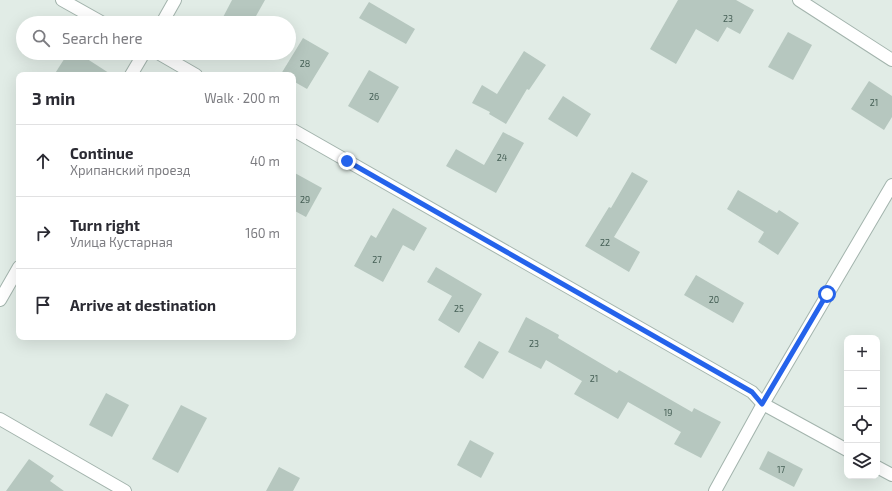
<!DOCTYPE html>
<html lang="en">
<head>
<meta charset="utf-8">
<style>
  :root { --surface:#fff; --page:#f2f2f3; --text:#2b2b33; --muted:#7c7c81; --line:#e1e1e2 }
  body { margin:0; font-family:"Exo 2",sans-serif; background:var(--page); color:var(--text) }
  .controls { position:absolute; right:12px; bottom:12px; display:grid; overflow:hidden; border-radius:8px; box-shadow:0 4px 16px #0002 }
  .controls button { width:36px; height:36px; display:grid; place-items:center; padding:0; border:0; border-bottom:1px solid var(--line); background:var(--surface); color:var(--text); font:20px sans-serif }
  .stop { position:absolute; width:12px; height:12px; margin:-9px; border:3px solid #2563eb; border-radius:50%; background:#fff }
  .stop.end { background:#2563eb; border-color:#fff; box-shadow:0 1px 4px #0008 }
  .list { margin:0; padding:0; list-style:none }
  h2 { display:flex; justify-content:space-between; align-items:center; height:52px; margin:0; padding:0 16px; font-size:17px }
  h2 small { font-size:13px; font-weight:400; color:var(--muted) }
  .list li { display:grid; grid-template-columns:26px 1fr auto; gap:12px; align-items:center; box-sizing:border-box; height:72px; padding:0 16px; border-top:1px solid var(--line) }
  .list b { display:block; font-size:15px; white-space:nowrap }
  .list p { margin:0; font-size:13px; white-space:nowrap; color:var(--muted) }
  .list em { font-size:13px; font-style:normal; color:var(--muted) }
  .icon { flex:none; width:22px; height:22px; fill:none; stroke:currentColor; stroke-width:2; stroke-linecap:round; stroke-linejoin:round }
  .map { position:relative; flex:none; width:892px; height:491px; overflow:hidden }
  .search { position:absolute; background:var(--surface); box-shadow:0 4px 16px #0002; left:16px; top:16px; width:280px; height:44px; display:flex; align-items:center; gap:10px; box-sizing:border-box; padding:0 14px; border-radius:22px; color:var(--muted); font-size:15px }
  .panel { position:absolute; background:var(--surface); box-shadow:0 4px 16px #0002; left:16px; top:72px; width:280px; height:268px; border-radius:8px }
  .map>svg:first-child { display:block }
  .building { fill:#b6c7bf }
  .lines { fill:none; stroke-linecap:round; stroke-linejoin:round }
  .minor-casing { stroke:#a3b4ad; stroke-width:14 }
  .tertiary-casing { stroke:#a3b4ad; stroke-width:14 }
  .minor { stroke:#fff; stroke-width:12 }
  .tertiary { stroke:#fff; stroke-width:12 }
  .route { stroke:#2563eb; stroke-width:5 }
  .labels { text-anchor:middle; dominant-baseline:central; stroke-width:3.5; stroke-linejoin:round; paint-order:stroke }
  .number-label { font-size:9px; fill:#466056 }
</style>
</head>
<body>
<div class="map">
<svg width="892" height="491" viewBox="0 0 892 491">
  <rect width="100%" height="100%" fill="#e1ece6"/>
  <g class="building">
    <path d="M232,0H265L252,23H220Z"/>
    <path d="M678,0H736L754,10L740,34L727,27L718,42L696,29L676,64L650,49Z"/>
    <path d="M369,2L415,29L406,44L359,18Z"/>
    <path d="M788,32L812,45L793,80L768,67Z"/>
    <path d="M303,38L329,53L307,89L293,81V75L281,74Z"/>
    <path d="M524,51L546,65L529,90L527,89L506,124L489,114L490,112L472,103L482,85L497,94Z"/>
    <path d="M68,53H78L112,75H54Z"/>
    <path d="M369,70L399,87L378,123L348,106Z"/>
    <path d="M869,81L892,96V117L884,130L851,109Z"/>
    <path d="M563,96L591,114L577,137L548,119Z"/>
    <path d="M503,132L524,143L496,193L446,166L456,149L484,165Z"/>
    <path d="M293,172L322,188L306,217L293,210Z"/>
    <path d="M632,172L648,181L614,237L640,252L629,272L585,246L609,207L611,208Z"/>
    <path d="M738,190L777,213L779,210L799,223L778,255L758,242L764,232L727,209Z"/>
    <path d="M393,208L427,228L414,251L403,245L383,282L354,266L371,235L376,238Z"/>
    <path d="M436,267L482,294L459,333L438,320L452,296L427,282Z"/>
    <path d="M696,275L744,303L733,323L684,295Z"/>
    <path d="M526,317L559,335L558,338L617,373L619,370L692,412L694,408L721,422L701,458L674,444L681,432L628,402L618,419L574,394L582,381L546,360L541,369L508,352Z"/>
    <path d="M479,341L499,352L483,379L464,367Z"/>
    <path d="M106,393L129,405L112,437L89,425Z"/>
    <path d="M181,405L207,418L178,473L152,459Z"/>
    <path d="M470,440L494,453L481,478L457,465Z"/>
    <path d="M768,451L803,469L794,487L759,469Z"/>
    <path d="M29,459L54,476L50,481L64,491H6Z"/>
    <path d="M279,467L300,478L293,491H266Z"/>
  </g>
  <g class="lines">
    <defs>
      <g id="minor">
        <path d="M62,0L103,23"/>
        <path d="M799,0L892,60"/>
        <path d="M158,53L196,75"/>
        <path d="M293,130L752,392L763,404L847,450"/>
        <path d="M0,419L125,491"/>
        <path d="M877,467L892,475"/>
        <path d="M715,491L763,404L892,185"/>
      </g>
      <g id="tertiary">
        <path d="M162,23L175,0"/>
        <path d="M131,75L144,53"/>
        <path d="M0,300L19,267"/>
      </g>
    </defs>
    <use href="#minor" class="minor-casing"/>
    <use href="#tertiary" class="tertiary-casing"/>
    <use href="#minor" class="minor"/>
    <use href="#tertiary" class="tertiary"/>
  </g>
  <g class="lines">
    <path class="route" d="M347,161L752,392L762,404L827,294"/>
  </g>
  <g class="labels">
    <g class="number-label">
      <text x="728" y="18">23</text>
      <text x="305" y="63">28</text>
      <text x="374" y="96">26</text>
      <text x="874" y="102">21</text>
      <text x="502" y="157">24</text>
      <text x="305" y="199">29</text>
      <text x="605" y="242">22</text>
      <text x="377" y="259">27</text>
      <text x="714" y="299">20</text>
      <text x="459" y="308">25</text>
      <text x="534" y="343">23</text>
      <text x="594" y="378">21</text>
      <text x="668" y="412">19</text>
      <text x="781" y="469">17</text>
    </g>
  </g>
</svg>
<div class="controls">
<button>+</button>
<button>−</button>
<button><svg class="icon" aria-label="locate" viewBox="0 0 24 24"><circle cx="12" cy="12" r="6"/><path d="M12 2v4M12 18v4M2 12h4M18 12h4"/></svg></button>
<button><svg class="icon" aria-label="layers" viewBox="0 0 24 24"><path d="M12 4l9 5-9 5-9-5zM3 14l9 5 9-5"/></svg></button>
</div>
<div class="stop" style="left:827px;top:294px"></div>
<div class="stop end" style="left:347px;top:161px"></div>
<div class="search"><svg class="icon" aria-label="search" viewBox="0 0 24 24"><circle cx="10" cy="10" r="6"/><path d="M15 15l6 6"/></svg>Search here</div>
<section class="panel">
<h2>3 min<small>Walk · 200 m</small></h2>
<ul class="list">
<li><svg class="icon" aria-label="ahead" viewBox="0 0 24 24"><path d="M12 20V5M6 11l6-6 6 6"/></svg><div><b>Continue</b><p>Хрипанский проезд</p></div><em>40 m</em></li>
<li><svg class="icon" aria-label="right" viewBox="0 0 24 24"><path d="M7 20v-9h11M14 6l5 5-5 5"/></svg><div><b>Turn right</b><p>Улица Кустарная</p></div><em>160 m</em></li>
<li><svg class="icon" aria-label="arrive" viewBox="0 0 24 24"><path d="M6 21V4h12l-3 4 3 4H6"/></svg><div><b>Arrive at destination</b></div></li>
</ul>
</section>
</div>
</body>
</html>
